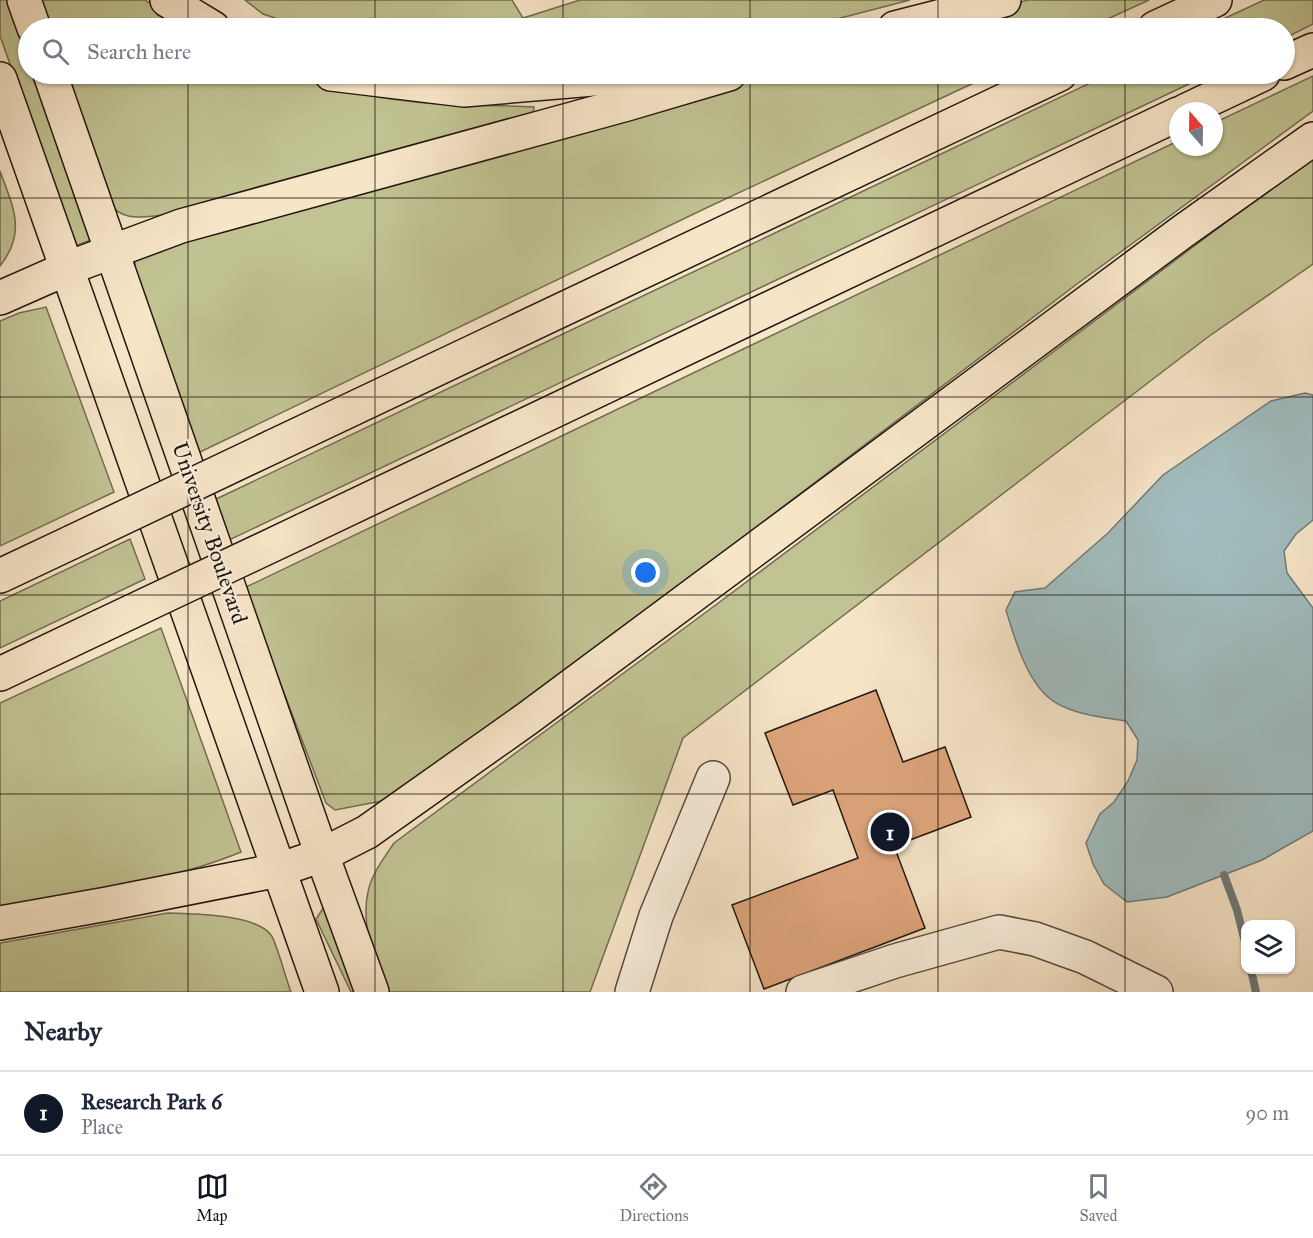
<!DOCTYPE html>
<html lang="en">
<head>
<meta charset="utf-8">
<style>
  :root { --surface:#fff; --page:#f6f6f7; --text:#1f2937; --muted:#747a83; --line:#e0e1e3; --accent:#111827 }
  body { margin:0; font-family:"IM FELL Great Primer",serif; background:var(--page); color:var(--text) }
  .controls { position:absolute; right:18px; bottom:18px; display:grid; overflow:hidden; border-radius:12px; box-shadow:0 2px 4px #0004 }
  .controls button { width:54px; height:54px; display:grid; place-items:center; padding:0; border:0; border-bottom:2px solid var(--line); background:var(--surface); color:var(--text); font:30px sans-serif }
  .compass { position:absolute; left:1169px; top:102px; width:54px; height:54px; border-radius:50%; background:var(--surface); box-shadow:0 2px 4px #0004; rotate:340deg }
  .you { position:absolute; left:646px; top:573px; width:21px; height:21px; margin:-15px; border:4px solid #fff; border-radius:50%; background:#1a73e8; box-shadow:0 0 0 9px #1a73e833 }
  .badge { display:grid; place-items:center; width:39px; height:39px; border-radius:50%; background:var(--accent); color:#fff; font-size:20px; font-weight:700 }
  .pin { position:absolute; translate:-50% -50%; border:3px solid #fff; box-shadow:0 2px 6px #0006 }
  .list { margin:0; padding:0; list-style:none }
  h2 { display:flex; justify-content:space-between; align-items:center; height:78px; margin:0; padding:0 24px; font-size:26px }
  h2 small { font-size:20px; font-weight:400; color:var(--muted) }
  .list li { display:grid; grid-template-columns:39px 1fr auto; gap:18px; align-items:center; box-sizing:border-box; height:84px; padding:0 24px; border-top:2px solid var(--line) }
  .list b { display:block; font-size:22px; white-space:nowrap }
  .list p { margin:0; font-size:20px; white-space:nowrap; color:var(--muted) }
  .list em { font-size:20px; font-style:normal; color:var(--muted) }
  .icon { flex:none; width:33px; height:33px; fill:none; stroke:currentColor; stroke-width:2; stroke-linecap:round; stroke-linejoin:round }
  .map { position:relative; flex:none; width:1313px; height:992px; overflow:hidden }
  .search { position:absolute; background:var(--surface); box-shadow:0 2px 4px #0004; left:18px; right:18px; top:18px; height:66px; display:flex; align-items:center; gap:15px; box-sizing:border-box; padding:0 21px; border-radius:33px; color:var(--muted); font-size:22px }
  .sheet { height:162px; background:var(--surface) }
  nav { display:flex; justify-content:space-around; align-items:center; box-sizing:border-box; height:84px; border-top:2px solid var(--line); background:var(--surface); font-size:16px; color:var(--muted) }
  nav a { display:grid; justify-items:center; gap:3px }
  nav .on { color:var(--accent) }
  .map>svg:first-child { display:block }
  .green { fill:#c1c393; stroke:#726d52; stroke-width:1.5 }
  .water { fill:#a1bdc0; stroke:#6e7b7a; stroke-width:1.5 }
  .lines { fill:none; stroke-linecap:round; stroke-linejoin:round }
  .stream { stroke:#6e7b7a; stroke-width:8 }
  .building { fill:#dea57c; stroke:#221711; stroke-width:1.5 }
  .minor-casing { stroke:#574a3f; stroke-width:36 }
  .major-casing { stroke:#221711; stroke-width:36 }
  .highway-casing { stroke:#221711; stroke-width:36 }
  .minor { stroke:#faeedb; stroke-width:33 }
  .major { stroke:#f7e5c8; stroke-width:33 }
  .highway { stroke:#f7e5c8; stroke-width:33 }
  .highway-bridge-casing { stroke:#221711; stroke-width:36; stroke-linecap:butt }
  .highway-bridge { stroke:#f7e5c8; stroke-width:33 }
  .grid { fill:none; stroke:#221711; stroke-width:1.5; stroke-opacity:0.55 }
  .labels { text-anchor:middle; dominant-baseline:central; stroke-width:4.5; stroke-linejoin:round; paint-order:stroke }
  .street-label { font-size:22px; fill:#221711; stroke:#faeedb }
</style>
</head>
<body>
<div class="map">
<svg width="1313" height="992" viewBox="0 0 1313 992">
  <rect width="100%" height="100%" fill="#f7e5c8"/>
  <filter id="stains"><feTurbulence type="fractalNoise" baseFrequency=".00333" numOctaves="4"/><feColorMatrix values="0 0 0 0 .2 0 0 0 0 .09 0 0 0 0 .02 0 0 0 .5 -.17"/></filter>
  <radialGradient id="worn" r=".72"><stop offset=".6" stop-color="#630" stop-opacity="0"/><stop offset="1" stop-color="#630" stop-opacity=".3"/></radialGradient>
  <g class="green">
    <path d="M0,0H7L28,62V74H32L91,240L75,246L0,36Z"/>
    <path d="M39,0H145L188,28H49Z"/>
    <path d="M245,0H512L523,18L580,0H910L837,19L781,28H305L263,14Z"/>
    <path d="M1028,0H1149L1088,28H931Z"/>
    <path d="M1264,0H1313V24L1285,38L1284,28H1204Z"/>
    <path d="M65,74H287C334,91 386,100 437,104C469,106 502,105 534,107L533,114L167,215C145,216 122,223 110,203Z"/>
    <path d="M770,74H993L704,209L196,454L135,273V261L143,252Z"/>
    <path d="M1109,74H1210L227,541L212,501Z"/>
    <path d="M1313,76V111L1077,284L417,784L387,800L335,810L326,803L244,588L1178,141V147H1214V123Z"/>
    <path d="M1313,157V264L1208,337L683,738L590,992H387C376,960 360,927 368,892C371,875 384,858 394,843L717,604Z"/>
    <path d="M0,171C13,207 27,232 0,266Z"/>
    <path d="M46,307L114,492L0,546V321L19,313Z"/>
    <path d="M130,539L145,579L0,648V601Z"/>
    <path d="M161,628L241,852C166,883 80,892 0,907V703Z"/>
    <path d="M324,907L355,992H351L316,919Z"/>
    <path d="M168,913C192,914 256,914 271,935C277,943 286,980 291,992H0V943Z"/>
  </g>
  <path class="water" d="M1305,393L1313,395V520L1296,534L1284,551L1287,573L1313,608V831L1262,860L1167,897L1127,902L1104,884L1093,864L1086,843L1100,814L1114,802L1128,781L1137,760L1138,740L1126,721C1103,717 1066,714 1048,697C1026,678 1014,637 1006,610L1015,592L1045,588L1108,533L1163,475L1271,401Z"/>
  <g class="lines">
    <g class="stream">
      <path d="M1224,875L1237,910L1246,946"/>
      <path d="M1251,970L1256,992"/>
    </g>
  </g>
  <path class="building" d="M876,690L903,762L945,747L971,817L894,846L925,928L764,989L732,905L858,858L833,790L793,805L765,733Z"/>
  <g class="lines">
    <defs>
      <g id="minor">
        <path d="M632,992L656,916L713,778"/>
        <path d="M803,992L895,961L999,932L1035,939L1085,957L1156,992"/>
      </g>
      <g id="major">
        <path d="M24,0L34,28"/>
        <path d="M50,74L322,855L372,992"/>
        <path d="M0,79L322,992"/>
      </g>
      <g id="highway">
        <path d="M167,0L213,28"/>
        <path d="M895,28L1004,0"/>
        <path d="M1155,28L1215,0"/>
        <path d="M1284,63L1313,50"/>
        <path d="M331,74L464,90L653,74"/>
        <path d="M1185,111L1263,74"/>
        <path d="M0,298L68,268L181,226L627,104L729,74"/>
        <path d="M274,446L1060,74"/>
        <path d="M304,530L1178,114"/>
        <path d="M0,576L72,542"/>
        <path d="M0,674L101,626"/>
        <path d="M0,923L107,904L279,870L322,855L367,832L528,718L1182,232L1313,139"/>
      </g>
    </defs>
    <use href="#minor" class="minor-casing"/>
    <use href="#major" class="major-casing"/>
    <use href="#highway" class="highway-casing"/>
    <use href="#minor" class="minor"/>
    <use href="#major" class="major"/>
    <use href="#highway" class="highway"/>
    <defs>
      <g id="highway-bridge">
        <path d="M72,542L274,446"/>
        <path d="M101,626L304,530"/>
      </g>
    </defs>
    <use href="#highway-bridge" class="highway-bridge-casing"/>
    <use href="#highway-bridge" class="highway-bridge"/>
  </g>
  <path class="grid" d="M188,0V28M375,0V28M563,0V28M750,0V28M938,0V28M1125,0V28M188,74V992M375,74V992M563,74V992M750,74V992M938,74V992M1125,74V992M0,198H1313M0,397H1313M0,595H1313M0,794H1313"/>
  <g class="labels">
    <g class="street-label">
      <text transform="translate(210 533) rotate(71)">University Boulevard</text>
    </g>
  </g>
  <rect width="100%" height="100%" filter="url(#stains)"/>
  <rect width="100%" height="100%" fill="url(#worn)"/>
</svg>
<div class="controls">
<button><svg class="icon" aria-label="layers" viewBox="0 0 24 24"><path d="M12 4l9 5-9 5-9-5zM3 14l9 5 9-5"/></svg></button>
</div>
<svg class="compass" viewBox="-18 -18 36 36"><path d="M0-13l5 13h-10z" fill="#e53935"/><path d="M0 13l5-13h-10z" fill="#747a83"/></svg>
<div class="you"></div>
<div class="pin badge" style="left:890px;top:832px">1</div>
<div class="search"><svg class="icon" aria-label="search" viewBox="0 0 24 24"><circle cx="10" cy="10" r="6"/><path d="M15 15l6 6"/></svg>Search here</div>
</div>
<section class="sheet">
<h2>Nearby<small></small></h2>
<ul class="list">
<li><span class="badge">1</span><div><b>Research Park 6</b><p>Place</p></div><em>90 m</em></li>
</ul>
</section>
<nav>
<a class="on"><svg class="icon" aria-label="map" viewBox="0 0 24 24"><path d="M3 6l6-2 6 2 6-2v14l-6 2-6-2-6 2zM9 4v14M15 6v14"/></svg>Map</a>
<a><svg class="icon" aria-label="directions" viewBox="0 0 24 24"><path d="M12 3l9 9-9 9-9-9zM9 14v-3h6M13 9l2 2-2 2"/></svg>Directions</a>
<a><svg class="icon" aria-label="saved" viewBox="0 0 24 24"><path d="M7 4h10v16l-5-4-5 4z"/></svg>Saved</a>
</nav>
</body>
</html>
